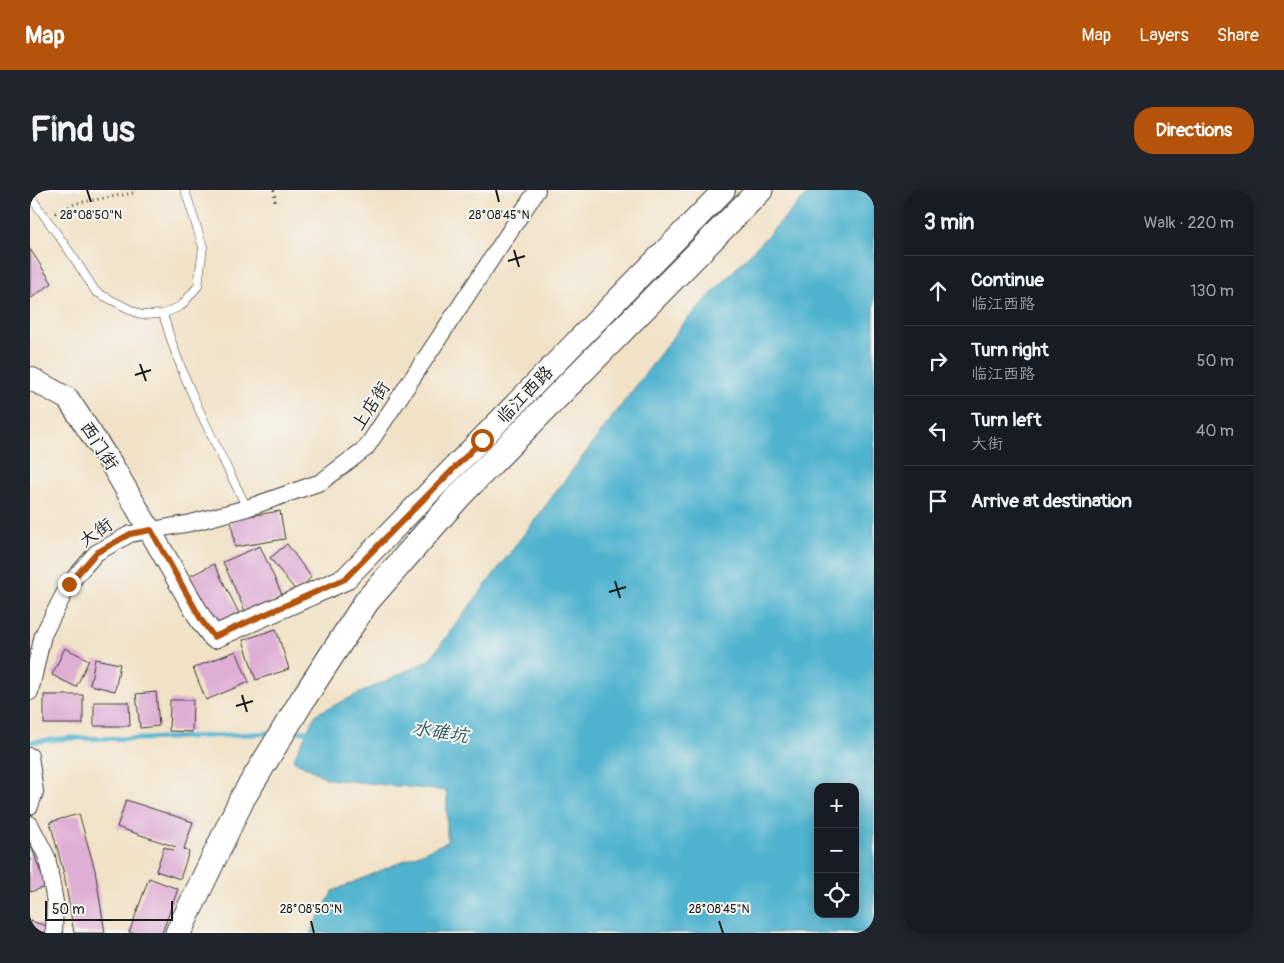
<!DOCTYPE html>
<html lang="en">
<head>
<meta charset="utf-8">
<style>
  :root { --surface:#171b24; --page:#20242c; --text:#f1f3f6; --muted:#9ea1a6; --line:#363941; --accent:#b45309 }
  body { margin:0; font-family:Pangolin,"LXGW WenKai TC",sans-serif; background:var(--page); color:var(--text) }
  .controls { position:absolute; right:15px; bottom:15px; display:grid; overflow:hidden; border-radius:10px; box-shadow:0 2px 12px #0003 }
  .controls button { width:45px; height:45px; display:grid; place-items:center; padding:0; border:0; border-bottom:1px solid var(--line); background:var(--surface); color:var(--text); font:25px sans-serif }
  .scale { position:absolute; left:15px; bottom:12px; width:128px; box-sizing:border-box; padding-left:5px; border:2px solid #1c1c1c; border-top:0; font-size:14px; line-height:18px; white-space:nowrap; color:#1c1c1c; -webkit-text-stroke:4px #f6f6f2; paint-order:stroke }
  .stop { position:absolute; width:15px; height:15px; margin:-11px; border:4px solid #b45309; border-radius:50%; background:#fff }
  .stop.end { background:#b45309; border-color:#fff; box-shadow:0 1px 5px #0008 }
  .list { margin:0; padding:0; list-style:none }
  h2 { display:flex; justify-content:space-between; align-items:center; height:65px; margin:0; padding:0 20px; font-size:21px }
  h2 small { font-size:16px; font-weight:400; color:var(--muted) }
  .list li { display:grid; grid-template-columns:32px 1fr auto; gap:15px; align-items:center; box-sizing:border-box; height:70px; padding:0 20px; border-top:1px solid var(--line) }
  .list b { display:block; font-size:19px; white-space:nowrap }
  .list p { margin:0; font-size:16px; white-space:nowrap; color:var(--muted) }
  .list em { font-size:16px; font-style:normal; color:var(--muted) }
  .icon { flex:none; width:28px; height:28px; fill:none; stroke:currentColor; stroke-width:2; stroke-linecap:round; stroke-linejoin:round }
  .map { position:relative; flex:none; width:844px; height:743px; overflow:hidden; border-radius:20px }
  header { display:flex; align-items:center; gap:30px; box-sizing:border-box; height:70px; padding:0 25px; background:var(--accent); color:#fff }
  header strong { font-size:24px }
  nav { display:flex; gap:28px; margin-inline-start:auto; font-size:18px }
  .intro { display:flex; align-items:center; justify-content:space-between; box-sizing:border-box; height:120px; padding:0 30px }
  h1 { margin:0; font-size:35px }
  .button { padding:12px 22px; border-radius:20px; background:var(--accent); color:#fff; font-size:18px; font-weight:700 }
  main { display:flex; gap:30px; padding:0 30px }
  aside { flex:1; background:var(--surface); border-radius:20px; box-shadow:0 2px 12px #0003 }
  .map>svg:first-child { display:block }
  .water { fill:#4fb2ce; stroke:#366775; fill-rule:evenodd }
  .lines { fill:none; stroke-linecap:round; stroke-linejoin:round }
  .stream { stroke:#4fb2ce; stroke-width:5 }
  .building { fill:#deaed4 }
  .lane-casing { stroke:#3c3a36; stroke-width:9 }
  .street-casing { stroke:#3c3a36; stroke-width:18 }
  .secondary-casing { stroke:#3c3a36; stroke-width:24 }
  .primary-casing { stroke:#3c3a36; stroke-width:27 }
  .path { stroke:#3c3a36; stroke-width:3; stroke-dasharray:1 4; stroke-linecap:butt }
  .lane { stroke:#fff; stroke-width:8 }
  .street { stroke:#fff; stroke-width:16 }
  .secondary { stroke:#fff; stroke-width:22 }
  .primary { stroke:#fff; stroke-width:25 }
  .route { stroke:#b45309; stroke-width:6 }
  .ticks { fill:none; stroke:#1c1c1c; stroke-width:2 }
  .labels { text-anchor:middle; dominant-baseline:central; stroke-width:4; stroke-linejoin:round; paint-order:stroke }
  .street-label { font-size:18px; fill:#1c1c1c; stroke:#f6f6f2 }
  .water-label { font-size:19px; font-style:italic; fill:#305863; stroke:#f6f6f2 }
  .ticks-label { font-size:12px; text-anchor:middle; fill:#1c1c1c; stroke:#f6f6f2; stroke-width:4; stroke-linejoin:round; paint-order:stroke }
</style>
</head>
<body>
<header>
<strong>Map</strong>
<nav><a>Map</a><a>Layers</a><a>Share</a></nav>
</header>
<div class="intro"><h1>Find us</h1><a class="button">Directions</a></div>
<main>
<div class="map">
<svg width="844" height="743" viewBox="0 0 844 743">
  <rect width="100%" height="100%" fill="#f6f6f2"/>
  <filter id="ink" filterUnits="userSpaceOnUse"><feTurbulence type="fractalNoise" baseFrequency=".02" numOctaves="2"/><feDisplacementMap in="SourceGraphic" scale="10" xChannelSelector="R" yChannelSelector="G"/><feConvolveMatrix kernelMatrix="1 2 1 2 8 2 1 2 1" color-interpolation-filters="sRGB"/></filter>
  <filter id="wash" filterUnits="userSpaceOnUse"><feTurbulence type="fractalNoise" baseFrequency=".0096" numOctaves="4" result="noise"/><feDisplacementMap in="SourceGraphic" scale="20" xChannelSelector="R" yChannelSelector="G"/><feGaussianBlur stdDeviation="1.12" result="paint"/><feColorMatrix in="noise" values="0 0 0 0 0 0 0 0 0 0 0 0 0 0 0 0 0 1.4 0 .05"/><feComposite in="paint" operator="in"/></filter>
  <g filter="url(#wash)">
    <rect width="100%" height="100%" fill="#f1e2c7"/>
    <path class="water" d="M781,0H844V743H280L303,701L417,652V601L298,589L263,570L286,524L399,470L652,135ZM788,597H825V724H788Z"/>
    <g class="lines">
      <g class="stream">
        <path d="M263,542L284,541"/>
        <path d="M0,552L42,548L114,549L244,543"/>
      </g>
    </g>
    <g id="blocks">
      <g class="building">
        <path d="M0,59L22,93L0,109Z"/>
        <path d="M250,321L255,349L205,357L201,329Z"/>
        <path d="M257,354L281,387L267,402L240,368Z"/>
        <path d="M230,356L253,407L216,423L193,372Z"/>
        <path d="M184,374L209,423L183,436L158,387Z"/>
        <path d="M246,439L259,479L226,490L213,450Z"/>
        <path d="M35,458L59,470L46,497L22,485Z"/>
        <path d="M206,461L219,492L176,510L163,478Z"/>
        <path d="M65,469L90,474L85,501L60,495Z"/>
        <path d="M126,502L129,536L110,538L106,504Z"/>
        <rect x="14" y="505" width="39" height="29"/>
        <path d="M140,510H163L162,542L139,541Z"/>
        <path d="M64,512H99L100,536H64Z"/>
        <path d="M96,610L163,632L154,659L159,662L150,689L126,681L134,657L143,660L146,657L87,637Z"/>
        <path d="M49,624L65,680L75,743H44L34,684L20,632Z"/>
        <path d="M0,653L16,697L0,702Z"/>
        <path d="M119,688L148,699L132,743H99Z"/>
        <path d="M0,731L21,737L20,743H0Z"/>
      </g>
    </g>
  </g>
  <g filter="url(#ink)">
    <use href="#blocks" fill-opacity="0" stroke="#3c3a36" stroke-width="1"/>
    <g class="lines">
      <defs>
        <g id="lane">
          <path d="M0,6L40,62L66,102L111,125L133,124L151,116L168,96L173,57L155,0"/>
          <path d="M133,124C152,192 186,255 217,318"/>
        </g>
        <g id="street">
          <path d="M0,502L13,445L39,394L66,363L100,344L161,333L217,318L291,292L336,258L507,0"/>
          <path d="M0,566L5,602L0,616"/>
          <path d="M0,634L17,667L25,712L24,743"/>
        </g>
        <path id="secondary" d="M0,188L38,209L82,275L172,431L184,447L315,389L694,0"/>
        <path id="primary" d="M148,743L212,609L273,509L337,411L428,307L730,0"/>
      </defs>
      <use href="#lane" class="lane-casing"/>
      <use href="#street" class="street-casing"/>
      <use href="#secondary" class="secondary-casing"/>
      <use href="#primary" class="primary-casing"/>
      <g class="path">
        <path d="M244,0L245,12"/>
        <path d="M25,23L47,13L103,3L106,0"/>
      </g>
      <use href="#lane" class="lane"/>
      <use href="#street" class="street"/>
      <use href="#secondary" class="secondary"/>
      <use href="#primary" class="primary"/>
    </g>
  </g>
  <g class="lines" filter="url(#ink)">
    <path class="route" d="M39,394L66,363L100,344L121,340L172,431L184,447L315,389L452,250"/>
  </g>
  <path class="ticks" d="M57,0L61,12M466,0L469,12M484,60L489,77M478,71L495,66M110,174L116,191M105,185L121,180M585,391L590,408M579,402L596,397M212,505L217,522M206,516L223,511M281,731L284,743M689,731L693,743"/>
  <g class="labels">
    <g class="street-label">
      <text transform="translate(495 205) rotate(-46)">临江西路</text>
      <text transform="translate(341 216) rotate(-57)">上店街</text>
      <text transform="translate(69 256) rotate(57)">西门街</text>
      <text transform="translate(66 343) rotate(-35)">大街</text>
    </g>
    <g class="water-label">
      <text transform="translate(410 542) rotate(9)">水碓坑</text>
    </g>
  </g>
  <g class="ticks-label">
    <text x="61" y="29">28°08'50"N</text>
    <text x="469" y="29">28°08'45"N</text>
    <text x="281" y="723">28°08'50"N</text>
    <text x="689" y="723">28°08'45"N</text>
  </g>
</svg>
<div class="controls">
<button>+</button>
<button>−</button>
<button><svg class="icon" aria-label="locate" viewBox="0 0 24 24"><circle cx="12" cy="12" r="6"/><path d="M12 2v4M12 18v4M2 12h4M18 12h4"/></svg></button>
</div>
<div class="scale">50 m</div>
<div class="stop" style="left:452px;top:250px"></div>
<div class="stop end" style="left:39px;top:394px"></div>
</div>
<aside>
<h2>3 min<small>Walk · 220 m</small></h2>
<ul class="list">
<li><svg class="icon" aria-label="ahead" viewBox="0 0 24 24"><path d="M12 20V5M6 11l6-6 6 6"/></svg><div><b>Continue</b><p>临江西路</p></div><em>130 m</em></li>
<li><svg class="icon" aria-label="right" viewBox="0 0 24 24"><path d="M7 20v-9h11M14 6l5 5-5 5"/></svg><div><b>Turn right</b><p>临江西路</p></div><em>50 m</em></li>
<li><svg class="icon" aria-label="left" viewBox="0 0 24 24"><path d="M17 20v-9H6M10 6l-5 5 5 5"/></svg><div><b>Turn left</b><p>大街</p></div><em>40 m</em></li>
<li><svg class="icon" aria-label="arrive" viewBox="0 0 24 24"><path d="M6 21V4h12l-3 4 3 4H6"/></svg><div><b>Arrive at destination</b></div></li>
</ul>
</aside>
</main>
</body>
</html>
